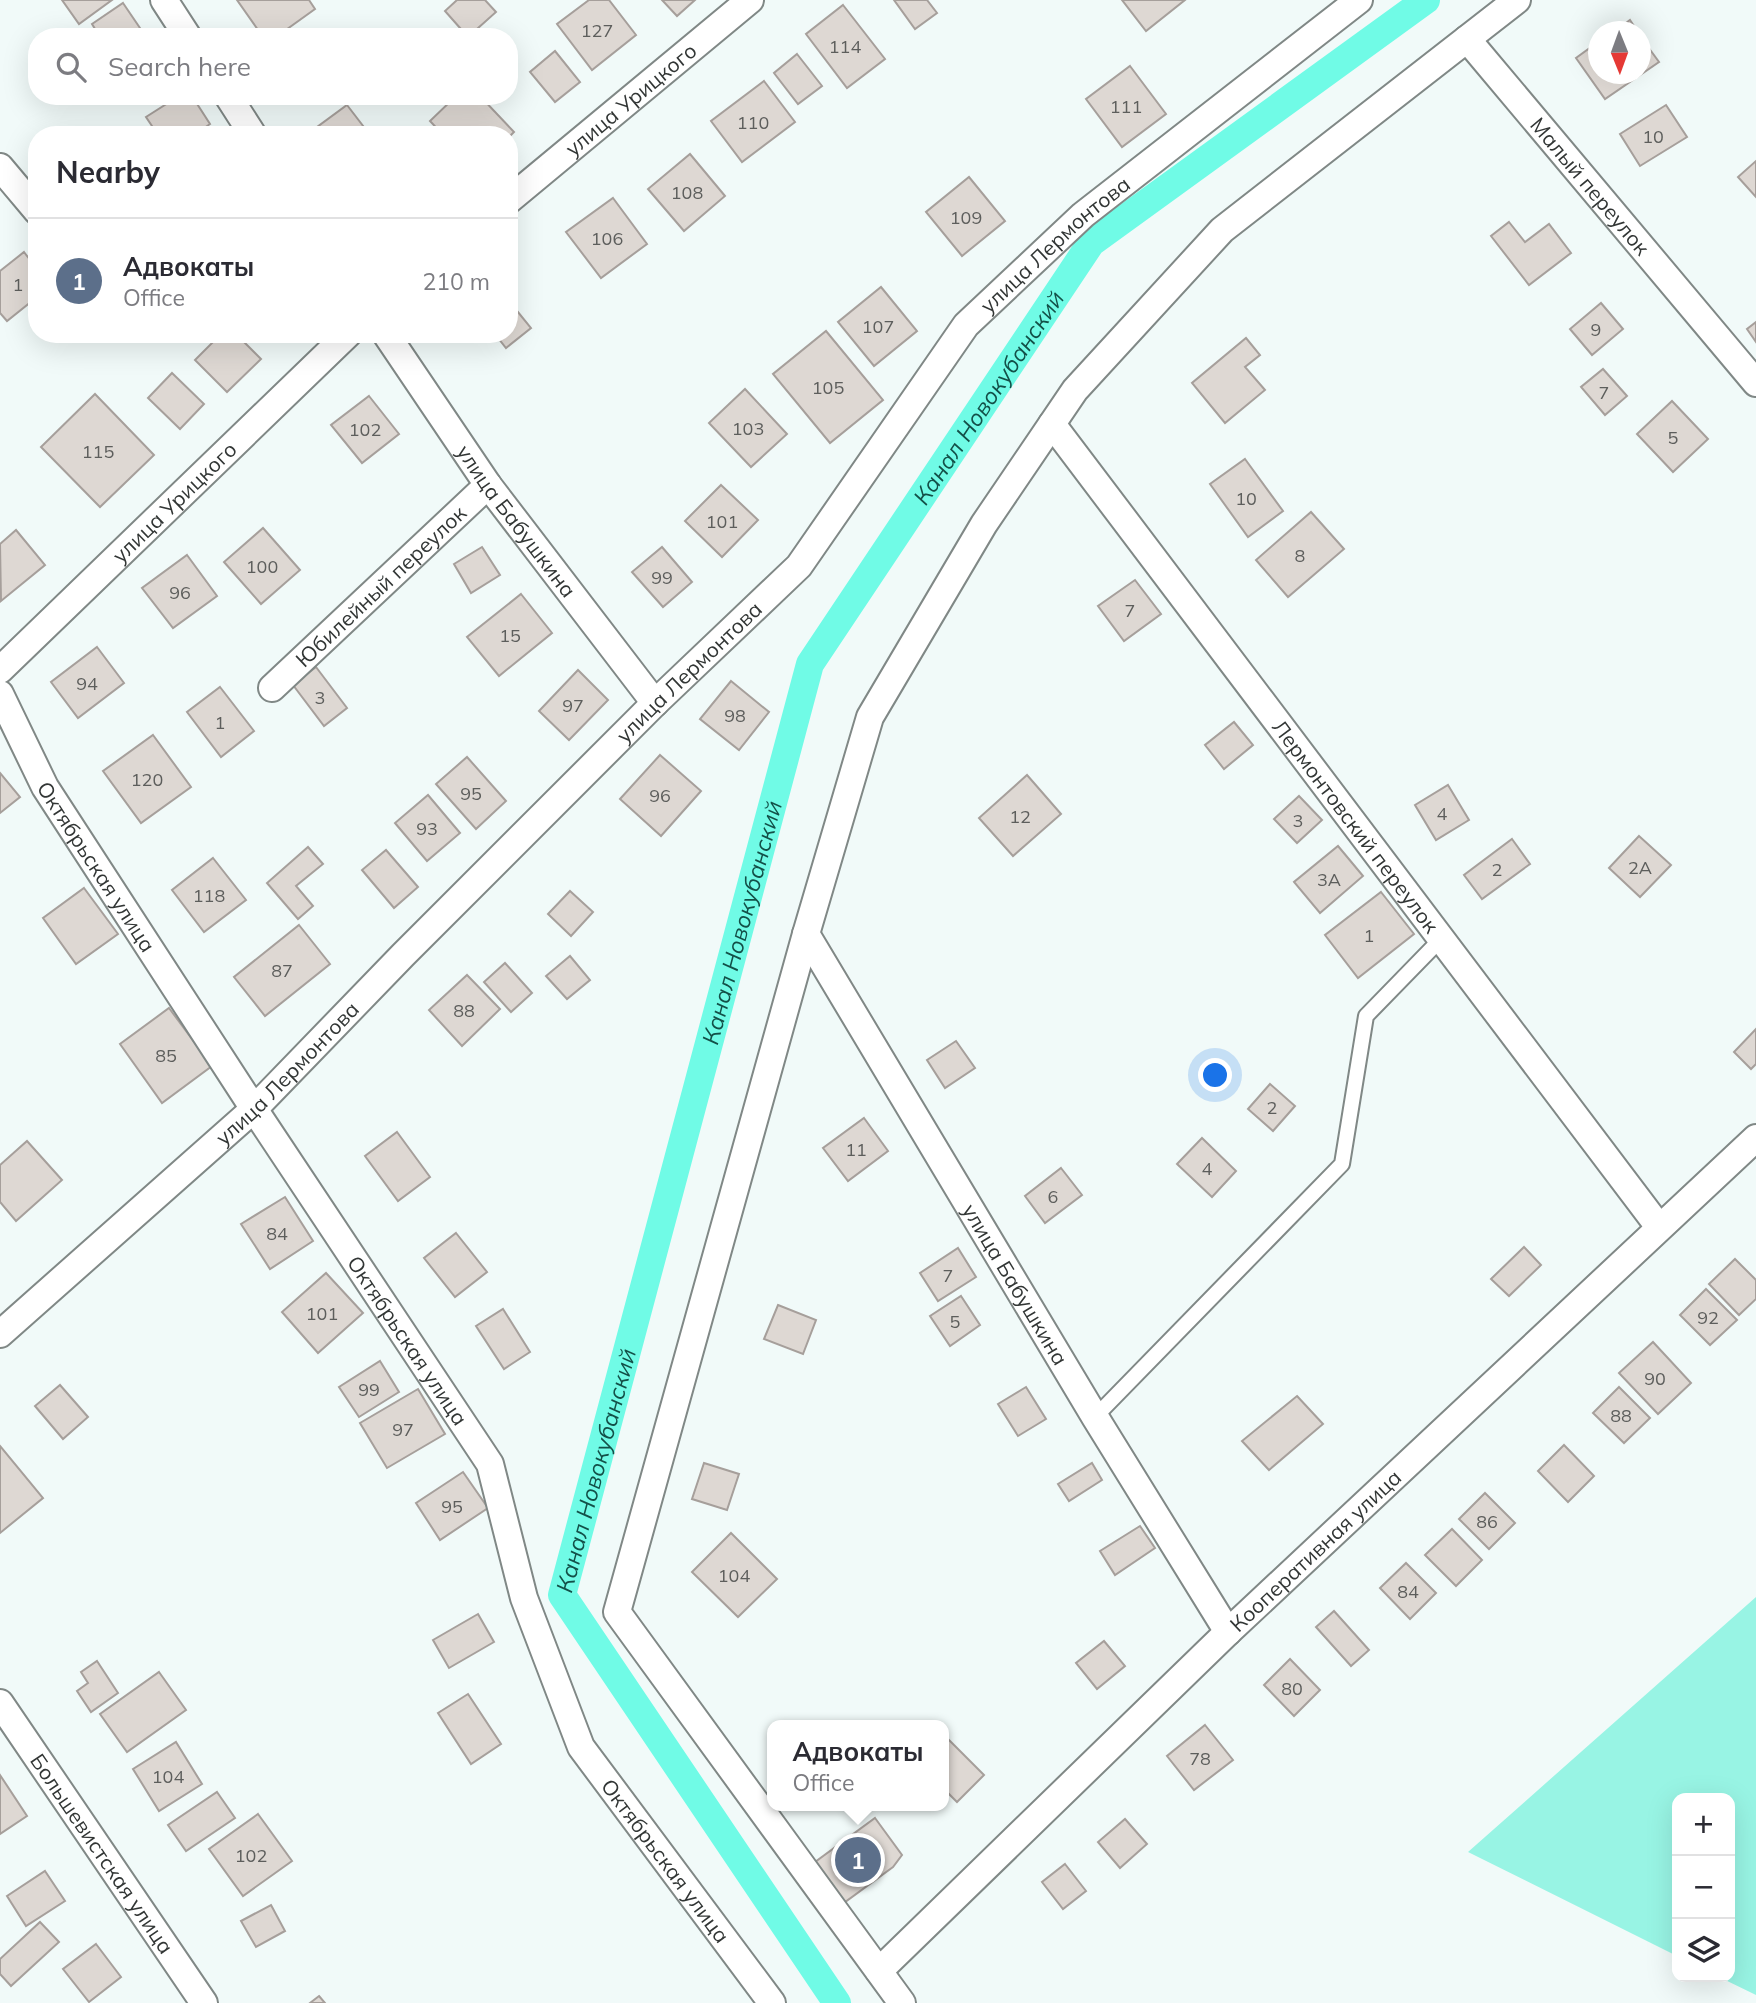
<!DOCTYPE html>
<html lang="en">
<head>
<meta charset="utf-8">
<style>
  :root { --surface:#fff; --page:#f2f2f3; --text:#2b2b33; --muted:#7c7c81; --line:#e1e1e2; --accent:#a86731 }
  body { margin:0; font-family:Mulish,sans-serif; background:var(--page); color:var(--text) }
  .controls { position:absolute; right:21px; bottom:21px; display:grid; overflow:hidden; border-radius:14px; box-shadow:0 7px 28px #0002 }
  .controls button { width:63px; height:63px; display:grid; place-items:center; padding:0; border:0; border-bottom:2px solid var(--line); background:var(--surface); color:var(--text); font:35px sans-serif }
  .compass { position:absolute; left:1588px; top:21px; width:63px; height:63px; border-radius:50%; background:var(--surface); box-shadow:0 7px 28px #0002; rotate:179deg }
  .you { position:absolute; left:1216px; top:1076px; width:24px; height:24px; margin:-18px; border:5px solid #fff; border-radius:50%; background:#1a73e8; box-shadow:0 0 0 10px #1a73e833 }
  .badge { display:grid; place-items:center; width:46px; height:46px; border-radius:50%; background:var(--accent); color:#fff; font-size:23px; font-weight:700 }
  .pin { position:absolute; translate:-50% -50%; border:4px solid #fff; box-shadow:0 2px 7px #0006 }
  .popup { position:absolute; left:767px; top:1720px; width:182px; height:91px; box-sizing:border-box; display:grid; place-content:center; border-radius:14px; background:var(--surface); filter:drop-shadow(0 2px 5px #0005); font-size:23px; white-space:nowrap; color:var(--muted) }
  .popup b { font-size:26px; color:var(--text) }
  .popup::after { content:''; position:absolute; left:50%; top:100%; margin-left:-14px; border:14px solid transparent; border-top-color:var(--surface) }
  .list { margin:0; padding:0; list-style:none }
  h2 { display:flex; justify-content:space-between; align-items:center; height:91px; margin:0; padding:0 28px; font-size:30px }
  h2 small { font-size:23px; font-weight:400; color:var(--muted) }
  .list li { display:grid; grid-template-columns:46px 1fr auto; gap:21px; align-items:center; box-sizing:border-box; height:126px; padding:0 28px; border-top:2px solid var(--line) }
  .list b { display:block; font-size:26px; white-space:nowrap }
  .list p { margin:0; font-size:23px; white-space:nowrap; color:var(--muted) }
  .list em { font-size:23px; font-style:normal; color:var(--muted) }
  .icon { flex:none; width:38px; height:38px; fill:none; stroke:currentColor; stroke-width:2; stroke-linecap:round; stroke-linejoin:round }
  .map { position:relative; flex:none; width:1756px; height:2003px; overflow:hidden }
  .search { position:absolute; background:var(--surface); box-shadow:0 7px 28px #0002; left:28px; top:28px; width:490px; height:77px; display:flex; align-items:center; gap:18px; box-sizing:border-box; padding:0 24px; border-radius:28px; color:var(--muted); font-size:26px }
  .panel { position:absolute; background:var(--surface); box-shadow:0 7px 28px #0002; left:28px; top:126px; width:490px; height:217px; border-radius:28px }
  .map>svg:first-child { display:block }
  .green { fill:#98f4e4 }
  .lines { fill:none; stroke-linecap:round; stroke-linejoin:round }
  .canal { stroke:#70fbe6; stroke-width:28 }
  .building { fill:#ded8d3; stroke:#a69f9b; stroke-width:2 }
  .lane-casing { stroke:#808886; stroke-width:18 }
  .street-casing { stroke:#808886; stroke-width:30 }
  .lane { stroke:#fff; stroke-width:14 }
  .street { stroke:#fff; stroke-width:26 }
  .labels { text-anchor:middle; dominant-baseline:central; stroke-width:5; stroke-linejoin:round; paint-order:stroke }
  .number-label { font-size:18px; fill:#5d5e5c }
  .street-label { font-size:21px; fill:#323635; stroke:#f1faf9 }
  .water-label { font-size:23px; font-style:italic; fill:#135048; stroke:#f1faf9 }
</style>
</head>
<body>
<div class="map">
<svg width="1756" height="2003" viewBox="0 0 1756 2003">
  <rect width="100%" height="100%" fill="#f1faf9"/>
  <path class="green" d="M1756,1597V1995L1719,1977H1730V1798H1677V1956L1468,1852Z"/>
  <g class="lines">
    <path class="canal" id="s1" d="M837,2003L562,1595L810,664L1091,243L1426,0"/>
  </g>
  <g class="building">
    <path d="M62,0H112L79,24Z"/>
    <path d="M237,0H309L315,9L276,37H263Z"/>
    <path d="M457,0H485L496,12L468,37L445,11Z"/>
    <path d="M589,0H609L636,35L592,70L557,24Z"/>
    <path d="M662,0H695L677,16Z"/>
    <path d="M894,0H927L937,13L915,29Z"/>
    <path d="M1122,0H1185L1146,31Z"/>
    <path d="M123,3L142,31L134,37H100L92,24Z"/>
    <path d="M843,5L885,59L847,88L806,34Z"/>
    <path d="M1630,20L1638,32H1614Z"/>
    <path d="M1640,36L1659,62L1605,99L1576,58L1598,42V74H1640Z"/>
    <path d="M555,51L580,82L555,102L530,72Z"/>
    <path d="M797,54L822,86L798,104L774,73Z"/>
    <path d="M1130,66L1166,114L1122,147L1086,99Z"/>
    <path d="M764,81L795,122L742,162L711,121Z"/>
    <path d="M179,96H192L210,124L194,135H158L146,117Z"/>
    <path d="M456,96H480L514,132L509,137V135H443L430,121Z"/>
    <path d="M347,105L370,135H317L313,130Z"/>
    <path d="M1666,105L1687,137L1640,166L1620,134Z"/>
    <path d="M690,154L725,196L684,231L648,189Z"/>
    <path d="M1756,161V197L1738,177Z"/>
    <path d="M969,177L1005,221L962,256L926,212Z"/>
    <path d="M613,198L647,244L601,278L566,232Z"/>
    <path d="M1509,222L1525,242L1549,224L1571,253L1529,285L1491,236Z"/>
    <path d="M24,252L37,269V297L7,321L0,313V271Z"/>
    <path d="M881,287L917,331L874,366L838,322Z"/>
    <path d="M509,301L531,328L506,348L495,334H509Z"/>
    <path d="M1601,303L1623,329L1592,355L1570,329Z"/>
    <path d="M1756,322V342L1747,329Z"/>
    <path d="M826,331L883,400L830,443L773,374Z"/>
    <path d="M221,334H236L261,359L227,392L195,360Z"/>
    <path d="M1246,338L1260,355L1245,367L1265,390L1225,423L1192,383Z"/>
    <path d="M1603,369L1627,396L1605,415L1581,387Z"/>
    <path d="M172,373L204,404L180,429L148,398Z"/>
    <path d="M745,389L787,434L751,467L709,423Z"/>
    <path d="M95,394L154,455L100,507L41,447Z"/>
    <path d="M369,396L399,434L362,463L331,425Z"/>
    <path d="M1672,401L1708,439L1673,472L1637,434Z"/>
    <path d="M1245,459L1283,511L1248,537L1210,484Z"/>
    <path d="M721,485L758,520L722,557L685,521Z"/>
    <path d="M1311,512L1344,549L1288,597L1256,560Z"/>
    <path d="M263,528L300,570L261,604L224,562Z"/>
    <path d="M16,530L45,565L1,601L0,544Z"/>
    <path d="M482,547L500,575L471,593L454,564Z"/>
    <path d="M662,547L692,582L663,607L632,572Z"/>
    <path d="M187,555L217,596L173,628L142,588Z"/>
    <path d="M1135,580L1161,614L1124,641L1098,606Z"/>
    <path d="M521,594L552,633L499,676L467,637Z"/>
    <path d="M97,647L124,683L78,718L51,682Z"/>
    <path d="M316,667L347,708L324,726L293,685Z"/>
    <path d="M578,670L608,700L569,740L539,711Z"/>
    <path d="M731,681L769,712L739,750L700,719Z"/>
    <path d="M220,687L254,731L221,757L187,712Z"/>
    <path d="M1234,722L1253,745L1224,769L1205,745Z"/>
    <path d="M153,735L191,787L141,823L103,771Z"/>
    <path d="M660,755L701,791L661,836L620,799Z"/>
    <path d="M467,757L506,801L476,829L436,784Z"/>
    <path d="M0,773L20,797L0,813Z"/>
    <path d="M1027,775L1061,814L1013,856L979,818Z"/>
    <path d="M1448,785L1469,820L1436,840L1415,805Z"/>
    <path d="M428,795L460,833L427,861L395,823Z"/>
    <path d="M1299,796L1322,820L1297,843L1274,819Z"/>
    <path d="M1639,836L1671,865L1640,897L1609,868Z"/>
    <path d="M1512,839L1530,864L1482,899L1464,875Z"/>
    <path d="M1338,846L1363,876L1320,913L1294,882Z"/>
    <path d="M308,847L323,864L296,886L313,906L298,919L267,883Z"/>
    <path d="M386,850L418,887L394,908L362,870Z"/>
    <path d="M213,858L246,900L204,932L172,890Z"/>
    <path d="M84,888L118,934L76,964L43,918Z"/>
    <path d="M570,891L593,912L571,936L548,914Z"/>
    <path d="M1381,892L1414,934L1358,978L1325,935Z"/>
    <path d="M299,925L330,964L265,1016L234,977Z"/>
    <path d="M570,956L590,980L567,999L546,976Z"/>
    <path d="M505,963L532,993L511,1012L484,982Z"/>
    <path d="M467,975L500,1009L462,1046L429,1010Z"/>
    <path d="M169,1008L212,1066L162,1103L120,1044Z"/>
    <path d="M1756,1029V1064L1751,1069L1734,1052Z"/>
    <path d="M956,1041L975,1068L945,1088L927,1060Z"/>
    <path d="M1270,1084L1295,1106L1273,1131L1248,1109Z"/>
    <path d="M864,1118L888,1151L848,1181L823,1148Z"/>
    <path d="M397,1132L430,1177L398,1201L365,1156Z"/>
    <path d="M1202,1138L1236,1171L1212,1197L1177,1164Z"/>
    <path d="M27,1141L62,1180L16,1221L0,1202V1165Z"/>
    <path d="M1061,1168L1082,1195L1045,1223L1025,1196Z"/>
    <path d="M285,1197L313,1241L270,1269L241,1224Z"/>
    <path d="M456,1233L487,1272L455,1297L424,1258Z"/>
    <path d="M1524,1247L1541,1265L1509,1296L1491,1279Z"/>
    <path d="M958,1248L976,1277L938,1301L920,1273Z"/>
    <path d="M1735,1259L1756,1280V1299L1739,1315L1709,1284Z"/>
    <path d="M326,1273L363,1313L318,1353L282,1312Z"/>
    <path d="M1706,1289L1737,1320L1710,1345L1680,1315Z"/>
    <path d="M961,1296L980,1325L950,1346L930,1316Z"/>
    <path d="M778,1305L816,1320L803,1354L764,1339Z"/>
    <path d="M503,1309L530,1352L504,1369L476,1326Z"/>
    <path d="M1653,1342L1691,1383L1658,1414L1619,1373Z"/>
    <path d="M380,1361L399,1392L359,1417L339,1387Z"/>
    <path d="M60,1385L88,1417L63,1439L35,1406Z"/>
    <path d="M1026,1387L1046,1419L1018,1436L998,1404Z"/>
    <path d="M1619,1387L1650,1418L1624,1443L1593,1413Z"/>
    <path d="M418,1389L445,1434L387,1468L360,1423Z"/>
    <path d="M1297,1396L1323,1424L1269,1470L1242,1441Z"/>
    <path d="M1564,1445L1594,1476L1568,1502L1538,1471Z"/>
    <path d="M0,1446L43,1498L0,1533Z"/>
    <path d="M704,1463L739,1474L727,1510L692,1499Z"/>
    <path d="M1092,1463L1102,1480L1069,1501L1058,1484Z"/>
    <path d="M463,1472L488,1508L440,1540L416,1503Z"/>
    <path d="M1485,1493L1515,1523L1489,1549L1459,1519Z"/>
    <path d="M1140,1526L1155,1548L1115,1575L1100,1551Z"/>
    <path d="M1452,1529L1482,1560L1456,1586L1425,1555Z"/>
    <path d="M731,1533L777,1579L738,1617L692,1572Z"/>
    <path d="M1406,1563L1436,1593L1410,1619L1380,1588Z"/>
    <path d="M1334,1611L1369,1650L1351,1666L1316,1627Z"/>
    <path d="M478,1614L494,1642L449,1668L433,1640Z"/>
    <path d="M1104,1641L1125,1666L1097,1689L1076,1663Z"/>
    <path d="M1290,1659L1320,1690L1294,1716L1264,1685Z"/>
    <path d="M97,1661L118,1693L91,1712L77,1691L88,1683L81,1672Z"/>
    <path d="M159,1672L186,1710L127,1752L100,1714Z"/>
    <path d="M468,1694L501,1744L471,1764L438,1713Z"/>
    <path d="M1205,1725L1233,1760L1194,1790L1167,1756Z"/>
    <path d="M949,1740L984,1775L957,1802L944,1789V1744Z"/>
    <path d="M176,1742L202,1784L159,1811L133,1769Z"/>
    <path d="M0,1775L27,1816L0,1834Z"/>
    <path d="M217,1792L235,1818L186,1851L168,1825Z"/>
    <path d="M258,1814L292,1861L243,1896L209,1849Z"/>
    <path d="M875,1818L902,1855L893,1867L841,1905L811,1865Z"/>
    <path d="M1125,1819L1147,1844L1120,1868L1098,1842Z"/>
    <path d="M1065,1864L1086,1891L1063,1909L1042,1882Z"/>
    <path d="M45,1871L65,1901L26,1926L7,1896Z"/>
    <path d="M271,1905L285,1931L256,1947L241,1921Z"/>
    <path d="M40,1922L59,1942L11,1986L0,1974V1959Z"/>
    <path d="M96,1944L121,1977L89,2002L63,1969Z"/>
    <path d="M319,1996L325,2003H310Z"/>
  </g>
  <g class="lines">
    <defs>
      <path id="lane" d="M1095,1417L1342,1164L1366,1016L1440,940"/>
      <g id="street">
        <path d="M164,0L188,37"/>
        <path id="s2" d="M1467,39L1756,383"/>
        <path d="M228,96L253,135"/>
        <path d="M0,167L37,211"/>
        <path id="s3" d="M509,200L750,0"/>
        <path id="s4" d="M386,334L488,485L655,703"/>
        <path id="s5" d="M1052,424L1659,1227"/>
        <path id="s6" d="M0,670L348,334"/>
        <path id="s7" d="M272,688L488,485"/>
        <path id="s8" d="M0,694L45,787L254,1109L490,1464L524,1598L581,1747L772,2003"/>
        <path id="s9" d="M806,934L1095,1417L1228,1632"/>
        <path id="s10" d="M0,1334L254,1109L403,955L655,703L799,566L966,325L1083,215L1359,0"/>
        <path id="s11" d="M0,1703L204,2003"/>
        <path id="s12" d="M879,1971L1228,1632L1756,1138"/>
        <path d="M902,2003L617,1612L806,934L870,717L984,524L1075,390L1222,230L1517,0"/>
      </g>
    </defs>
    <use href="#lane" class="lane-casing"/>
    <use href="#street" class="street-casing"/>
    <use href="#lane" class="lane"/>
    <use href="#street" class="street"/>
  </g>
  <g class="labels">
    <g class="number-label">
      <text x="597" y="30">127</text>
      <text x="845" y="46">114</text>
      <text x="1126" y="106">111</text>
      <text x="753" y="122">110</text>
      <text x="1653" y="136">10</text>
      <text x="687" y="192">108</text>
      <text x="966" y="217">109</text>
      <text x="607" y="238">106</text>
      <text x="18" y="284">1</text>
      <text x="878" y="326">107</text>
      <text x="1596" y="329">9</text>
      <text x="828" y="387">105</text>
      <text x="1604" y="392">7</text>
      <text x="748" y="428">103</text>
      <text x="365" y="429">102</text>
      <text x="1673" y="437">5</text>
      <text x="98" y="451">115</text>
      <text x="1246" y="498">10</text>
      <text x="722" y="521">101</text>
      <text x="1300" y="555">8</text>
      <text x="262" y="566">100</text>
      <text x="662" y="577">99</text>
      <text x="180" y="592">96</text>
      <text x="1130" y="610">7</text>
      <text x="510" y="635">15</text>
      <text x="87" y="683">94</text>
      <text x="320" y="697">3</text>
      <text x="573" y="705">97</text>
      <text x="735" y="715">98</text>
      <text x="220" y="722">1</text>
      <text x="147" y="779">120</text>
      <text x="471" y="793">95</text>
      <text x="660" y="795">96</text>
      <text x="1442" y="813">4</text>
      <text x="1020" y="816">12</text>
      <text x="1298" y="820">3</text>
      <text x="427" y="828">93</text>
      <text x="1640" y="867">2А</text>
      <text x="1497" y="869">2</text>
      <text x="1329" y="879">3А</text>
      <text x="209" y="895">118</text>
      <text x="1369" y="935">1</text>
      <text x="282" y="970">87</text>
      <text x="464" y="1010">88</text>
      <text x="166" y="1055">85</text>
      <text x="1272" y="1107">2</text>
      <text x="856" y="1149">11</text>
      <text x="1207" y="1168">4</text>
      <text x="1053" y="1196">6</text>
      <text x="277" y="1233">84</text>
      <text x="948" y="1275">7</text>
      <text x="322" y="1313">101</text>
      <text x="1708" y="1317">92</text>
      <text x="955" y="1321">5</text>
      <text x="1655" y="1378">90</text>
      <text x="369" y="1389">99</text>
      <text x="1621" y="1415">88</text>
      <text x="403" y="1429">97</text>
      <text x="452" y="1506">95</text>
      <text x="1487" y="1521">86</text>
      <text x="734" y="1575">104</text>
      <text x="1408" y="1591">84</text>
      <text x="1292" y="1688">80</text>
      <text x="1200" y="1758">78</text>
      <text x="168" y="1776">104</text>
      <text x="251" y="1855">102</text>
    </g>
    <g class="street-label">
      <text stroke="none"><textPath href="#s3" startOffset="158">улица Урицкого</textPath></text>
      <text stroke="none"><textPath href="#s2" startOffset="192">Малый переулок</textPath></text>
      <text stroke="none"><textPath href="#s10" startOffset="1522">улица Лермонтова</textPath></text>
      <text stroke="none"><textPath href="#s6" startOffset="242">улица Урицкого</textPath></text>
      <text stroke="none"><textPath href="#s4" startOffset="228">улица Бабушкина</textPath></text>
      <text stroke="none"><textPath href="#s7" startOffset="149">Юбилейный переулок</textPath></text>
      <text stroke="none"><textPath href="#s10" startOffset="956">улица Лермонтова</textPath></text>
      <text stroke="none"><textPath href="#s5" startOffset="504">Лермонтовский переулок</textPath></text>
      <text stroke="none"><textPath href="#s8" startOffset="198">Октябрьская улица</textPath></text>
      <text stroke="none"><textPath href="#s10" startOffset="388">улица Лермонтова</textPath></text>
      <text stroke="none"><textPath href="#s9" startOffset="408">улица Бабушкина</textPath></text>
      <text stroke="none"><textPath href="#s8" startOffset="765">Октябрьская улица</textPath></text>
      <text stroke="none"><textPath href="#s12" startOffset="606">Кооперативная улица</textPath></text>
      <text stroke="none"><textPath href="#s11" startOffset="182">Большевистская улица</textPath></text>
      <text stroke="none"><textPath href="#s8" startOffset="1353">Октябрьская улица</textPath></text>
    </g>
    <g class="water-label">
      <text stroke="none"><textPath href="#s1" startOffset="1776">Канал Новокубанский</textPath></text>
      <text stroke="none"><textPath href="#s1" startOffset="1188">Канал Новокубанский</textPath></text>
      <text stroke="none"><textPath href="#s1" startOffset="621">Канал Новокубанский</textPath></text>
    </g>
  </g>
</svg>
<div class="controls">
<button>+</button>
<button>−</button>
<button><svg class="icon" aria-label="layers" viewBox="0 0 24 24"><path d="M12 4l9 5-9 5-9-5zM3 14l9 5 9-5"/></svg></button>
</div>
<svg class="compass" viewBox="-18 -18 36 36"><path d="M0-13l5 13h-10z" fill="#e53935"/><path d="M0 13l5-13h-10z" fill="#7c7c81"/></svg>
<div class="you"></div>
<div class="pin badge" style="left:858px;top:1860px;background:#5c6f8a">1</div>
<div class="popup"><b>Адвокаты</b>Office</div>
<div class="search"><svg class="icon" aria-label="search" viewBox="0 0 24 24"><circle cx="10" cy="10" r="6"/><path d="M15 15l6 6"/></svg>Search here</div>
<section class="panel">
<h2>Nearby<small></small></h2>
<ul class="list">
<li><span class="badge" style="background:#5c6f8a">1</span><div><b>Адвокаты</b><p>Office</p></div><em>210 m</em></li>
</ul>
</section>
</div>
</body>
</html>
